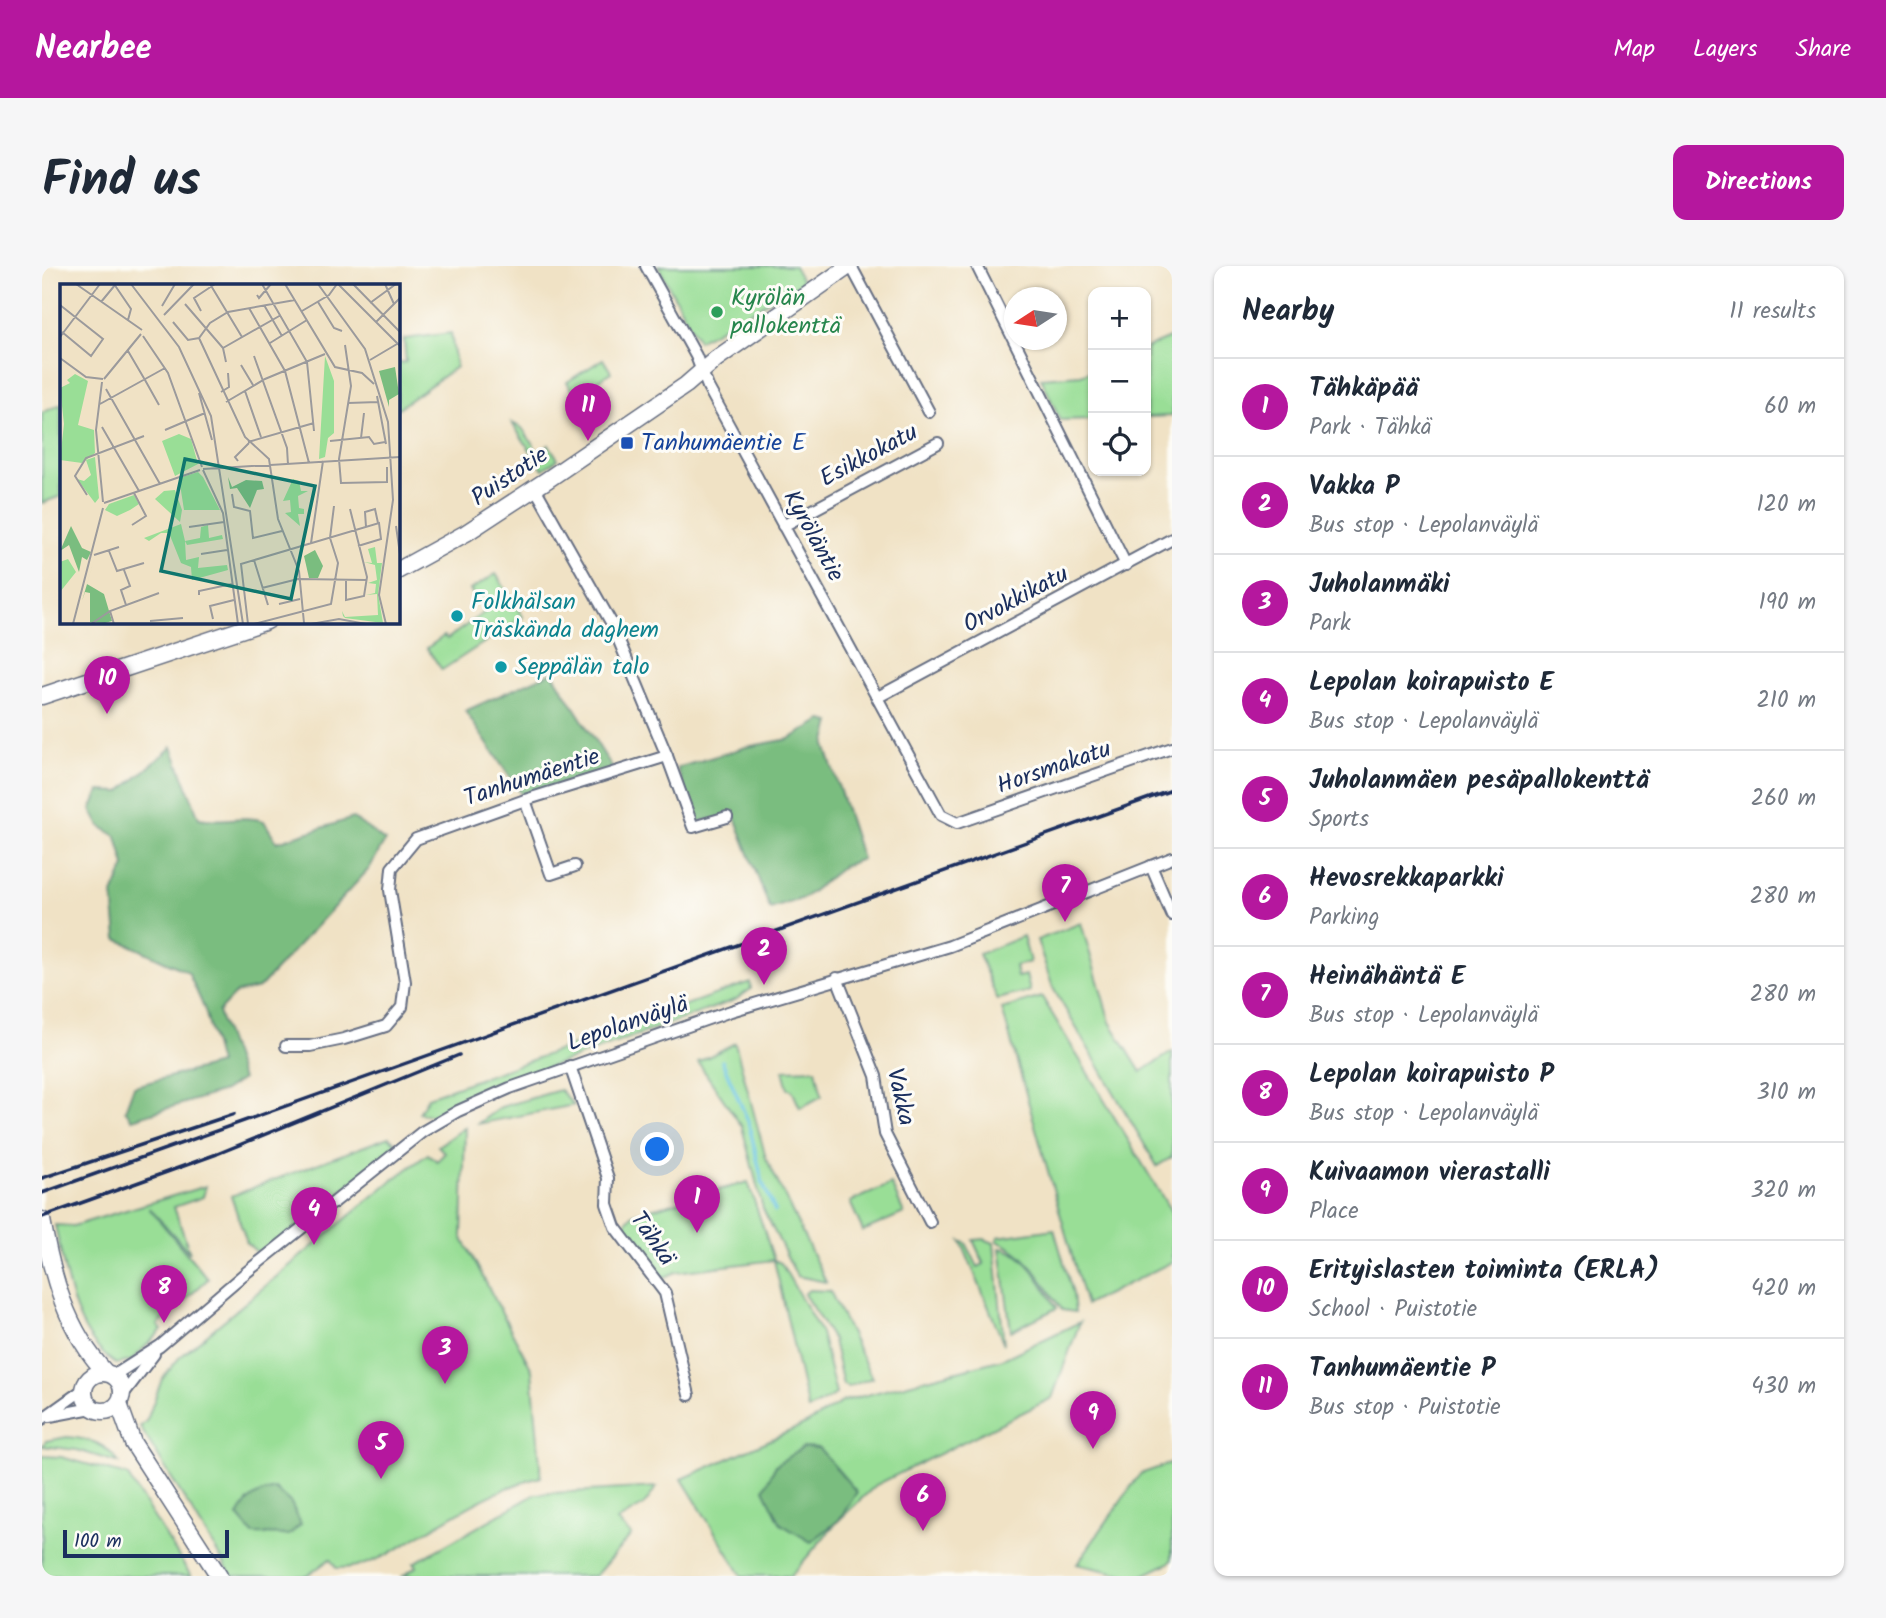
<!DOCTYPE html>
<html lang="en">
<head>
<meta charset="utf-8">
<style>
  :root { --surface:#fff; --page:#f6f6f7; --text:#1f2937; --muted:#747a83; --line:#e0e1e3; --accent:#b5179e }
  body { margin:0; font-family:Kalam,sans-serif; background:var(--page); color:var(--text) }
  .controls { position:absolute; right:21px; top:21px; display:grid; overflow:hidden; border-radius:14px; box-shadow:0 2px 5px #0004 }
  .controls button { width:63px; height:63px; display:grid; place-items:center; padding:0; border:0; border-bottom:2px solid var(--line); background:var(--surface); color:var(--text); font:35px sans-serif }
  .compass { position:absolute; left:962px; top:21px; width:63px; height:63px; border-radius:50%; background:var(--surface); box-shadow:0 2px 5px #0004; rotate:258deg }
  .scale { position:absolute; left:21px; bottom:18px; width:166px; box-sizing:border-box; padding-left:7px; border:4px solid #1b2f5e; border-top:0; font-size:19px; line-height:24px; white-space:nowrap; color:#1b2f5e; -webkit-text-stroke:5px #fdfcf7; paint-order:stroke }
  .you { position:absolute; left:616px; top:884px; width:24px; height:24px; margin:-18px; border:5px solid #fff; border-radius:50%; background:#1a73e8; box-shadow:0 0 0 10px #1a73e833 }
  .badge { display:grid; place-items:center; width:46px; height:46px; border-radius:50%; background:var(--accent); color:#fff; font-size:23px; font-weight:700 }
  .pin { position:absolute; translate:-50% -58px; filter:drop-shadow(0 2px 4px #0008) }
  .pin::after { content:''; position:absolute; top:37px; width:24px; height:21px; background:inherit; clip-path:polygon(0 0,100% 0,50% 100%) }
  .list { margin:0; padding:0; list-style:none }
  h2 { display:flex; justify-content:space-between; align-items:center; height:91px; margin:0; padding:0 28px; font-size:30px }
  h2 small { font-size:23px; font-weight:400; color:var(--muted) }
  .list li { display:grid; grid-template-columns:46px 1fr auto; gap:21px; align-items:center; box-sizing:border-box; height:98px; padding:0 28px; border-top:2px solid var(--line) }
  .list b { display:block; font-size:26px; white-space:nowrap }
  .list p { margin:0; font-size:23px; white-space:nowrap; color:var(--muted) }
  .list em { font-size:23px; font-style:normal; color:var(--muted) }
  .icon { flex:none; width:38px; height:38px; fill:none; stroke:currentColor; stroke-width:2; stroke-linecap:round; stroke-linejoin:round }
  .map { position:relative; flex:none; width:1130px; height:1310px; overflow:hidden; border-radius:14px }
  header { display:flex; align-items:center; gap:42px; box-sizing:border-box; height:98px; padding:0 35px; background:var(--accent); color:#fff }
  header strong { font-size:33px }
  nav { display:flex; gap:38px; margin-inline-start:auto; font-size:24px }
  .intro { display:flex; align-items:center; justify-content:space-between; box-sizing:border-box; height:168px; padding:0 42px }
  h1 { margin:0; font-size:49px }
  .button { padding:18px 32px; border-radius:14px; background:var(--accent); color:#fff; font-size:24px; font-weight:700 }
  main { display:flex; gap:42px; padding:0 42px }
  aside { flex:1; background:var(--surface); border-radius:14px; box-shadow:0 2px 5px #0004 }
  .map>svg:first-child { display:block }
  .green { fill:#99de96; stroke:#5a867a; stroke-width:2 }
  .forest { fill:#7abd7f; stroke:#4a766e; stroke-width:2 }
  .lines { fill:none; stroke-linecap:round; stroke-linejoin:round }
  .stream { stroke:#64c3e2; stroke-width:3.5 }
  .street-casing { stroke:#666e82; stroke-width:14 }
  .secondary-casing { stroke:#666e82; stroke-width:19 }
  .street { stroke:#fff; stroke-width:10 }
  .secondary { stroke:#fff; stroke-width:16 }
  .rail { stroke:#1b2f5e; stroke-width:3.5 }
  .leisure-dot { fill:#2e9e5b; stroke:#fdfcf7; stroke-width:2.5 }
  .transit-dot { fill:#1a4fb4; stroke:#fdfcf7; stroke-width:2.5 }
  .culture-dot { fill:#0f9aa8; stroke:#fdfcf7; stroke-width:2.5 }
  .labels { text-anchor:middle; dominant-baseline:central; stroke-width:6; stroke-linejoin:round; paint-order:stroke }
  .leisure-label { font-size:24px; fill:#27864d; stroke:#fdfcf7; text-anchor:start }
  .transit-label { font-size:24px; fill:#164399; stroke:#fdfcf7; text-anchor:start }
  .street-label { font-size:24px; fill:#1b2f5e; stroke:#fdfcf7 }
  .culture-label { font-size:24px; fill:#0d838f; stroke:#fdfcf7; text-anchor:start }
  .inset-road { fill:none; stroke:#9b9a9c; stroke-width:2 }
  .view { fill:#0f766e; fill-opacity:0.15; stroke:#0f766e; stroke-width:3.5 }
  .inset-edge { fill:none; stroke:#1b2f5e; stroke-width:3.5 }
</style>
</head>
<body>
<header>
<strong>Nearbee</strong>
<nav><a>Map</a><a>Layers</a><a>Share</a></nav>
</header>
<div class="intro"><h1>Find us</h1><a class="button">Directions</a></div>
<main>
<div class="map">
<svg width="1130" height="1310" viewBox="0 0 1130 1310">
  <rect width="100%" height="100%" fill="#fdfcf7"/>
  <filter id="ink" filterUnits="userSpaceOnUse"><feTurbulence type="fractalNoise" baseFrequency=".0143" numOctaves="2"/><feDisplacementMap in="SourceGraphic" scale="14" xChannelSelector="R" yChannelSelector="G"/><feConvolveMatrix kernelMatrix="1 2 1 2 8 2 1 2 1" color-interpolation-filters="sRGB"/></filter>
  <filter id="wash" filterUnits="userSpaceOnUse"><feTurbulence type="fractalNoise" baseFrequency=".00686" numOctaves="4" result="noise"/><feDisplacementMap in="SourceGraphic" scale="28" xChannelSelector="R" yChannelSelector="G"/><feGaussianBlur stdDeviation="1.57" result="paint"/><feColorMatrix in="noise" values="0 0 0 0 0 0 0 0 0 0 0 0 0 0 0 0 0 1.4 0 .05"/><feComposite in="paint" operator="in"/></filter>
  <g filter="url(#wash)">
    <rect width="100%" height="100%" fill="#f0e2c5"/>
    <g class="green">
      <path d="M616,0H752L761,16L656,75Z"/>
      <path d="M409,67L414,101L355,143V97L364,96L362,73Z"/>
      <path d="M1130,71V150L1104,151V82Z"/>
      <path d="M561,93L569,106L534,130L525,116Z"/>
      <path d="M1051,104V153L1018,154L999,112L1039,109Z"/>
      <path d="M19,138V230L0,237V147Z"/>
      <path d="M470,157L480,162L496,186L507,179L516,193L501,203Z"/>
      <path d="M454,308L481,351L400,404L385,382L402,370L405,373L444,345L428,324Z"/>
      <path d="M1039,657L1068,756L1099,806L1130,786V891L1115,900L1011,722L995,674Z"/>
      <path d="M981,670L988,696L973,700L975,711L984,709L988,725L955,733L937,688Z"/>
      <path d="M708,716L709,723L693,734L426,830L392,850L377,847L386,831Z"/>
      <path d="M1000,731L1130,947V996L1044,1039L960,743Z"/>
      <path d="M693,777L724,892L784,1016L755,1010L721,943L700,861L656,796Z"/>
      <path d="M774,803L780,830L758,842L750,824L746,823L741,804Z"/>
      <path d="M518,824L532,839L435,858L459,841Z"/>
      <path d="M423,861L420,971L490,1104L499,1211C457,1221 419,1245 382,1267C353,1284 328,1303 294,1302L288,1293L265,1310H190L98,1161L105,1154L120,1113L137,1092L349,915L386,888L395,895L403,887L396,880Z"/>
      <path d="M347,871L356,879L219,990L205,977L189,930Z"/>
      <path d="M706,916L732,994L739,997L779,1067L794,1128L766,1144L732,994L634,1006L623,1011L617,1009L583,963V957L591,948Z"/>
      <path d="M849,918L862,947L821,965L808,936Z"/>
      <path d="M164,920L161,931L132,941L148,987L107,942L166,1013L116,1059L120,1064L89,1095L74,1098C30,1069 24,1007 13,959L31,960Z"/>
      <path d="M1012,963L1031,1028L1033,1046L1020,1044C1001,1016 987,988 955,975L956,971Z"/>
      <path d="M942,973L952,977L962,1078L919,975L924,977L936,1001L942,998L931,974Z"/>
      <path d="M958,982C987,987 1000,1019 1015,1042L969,1065Z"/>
      <path d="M767,1024L788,1025L830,1112L806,1121L801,1119L791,1074L762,1028Z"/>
      <path d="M1038,1056L1010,1132L834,1219L794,1257L749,1310H700L640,1213L764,1158L802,1135L961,1093Z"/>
      <path d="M25,1171C49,1173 63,1177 77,1197L35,1184L0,1180L4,1175Z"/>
      <path d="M0,1190L19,1191L85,1209L149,1310H0Z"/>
      <path d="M1130,1197V1293L1127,1297L1100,1310H1087L1035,1298L1098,1208Z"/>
      <path d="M615,1221L602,1239L575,1255L589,1269L553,1310H361L375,1300L372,1297L494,1228Z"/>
    </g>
    <g class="forest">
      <path d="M510,406L571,503L480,529L423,445Z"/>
      <path d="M780,454L789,456L783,479L820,593L802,600L762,632L728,643L692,549L655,556L635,502L704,481L747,473Z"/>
      <path d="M130,481L157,552C180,557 200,548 222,555L235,576L311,552L343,575L327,603L217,722L194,727L176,746L200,813L182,825L90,853L83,844L92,820L177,798L163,744L146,706L75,673L71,628L83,600L75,571L58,560L49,544L57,525L78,526Z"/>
      <path d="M761,1181L777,1182L815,1226L797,1254L769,1276L739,1258L722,1223L734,1199Z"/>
      <path d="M233,1223L249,1237L259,1258L247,1269L211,1268L196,1250C205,1232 214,1227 233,1223Z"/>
    </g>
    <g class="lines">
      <path class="stream" d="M680,795L706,855L721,918L733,945"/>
    </g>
  </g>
  <g filter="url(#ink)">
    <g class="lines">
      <defs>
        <g id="street">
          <path d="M604,0L654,90L666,121L899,549L915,557L1130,482"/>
          <path d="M809,0L887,146"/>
          <path d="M935,0L1084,299"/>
          <path d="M741,260L896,177"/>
          <path d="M836,431L1130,273"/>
          <path d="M625,490L651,561L685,551"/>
          <path d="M483,534L509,608L533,600"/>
          <path d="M1109,600L1130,649"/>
          <path d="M795,712L834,810L843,868L888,956"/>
          <path d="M244,780H268L302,773L344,760L360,741L363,716L348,624L350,602L374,573L483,534L625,490L570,358L493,222"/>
          <path d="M528,800L566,912L565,938L573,961L623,1027L647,1129"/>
          <path d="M71,1110L118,1080L201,1009L380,866L416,845L468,822L689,745L908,680L1130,592"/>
          <path d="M80,1130L112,1088"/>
          <path d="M8,1150L50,1142"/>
          <path d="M0,1153L42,1123"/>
        </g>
        <g id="secondary">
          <path d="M355,305L424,267L505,214L644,119L674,93L807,0"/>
          <path d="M0,430L225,355"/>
          <path d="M0,954C10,1010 24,1064 64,1107"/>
          <circle cx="61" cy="1126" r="19"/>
          <path d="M77,1138L91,1177L177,1310"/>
        </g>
      </defs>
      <use href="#street" class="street-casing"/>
      <use href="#secondary" class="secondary-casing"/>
      <use href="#street" class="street"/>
      <use href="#secondary" class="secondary"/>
      <g class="rail">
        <path d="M0,912L192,848"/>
        <path d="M0,927L1130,524"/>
        <path d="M0,951L175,888L417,789"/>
      </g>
    </g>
  </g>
  <circle class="leisure-dot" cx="675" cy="46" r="7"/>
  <rect class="transit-dot" x="578" y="170" width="14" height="14" rx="3.5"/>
  <g class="culture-dot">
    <circle cx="415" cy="350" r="7"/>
    <circle cx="459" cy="401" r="7"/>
  </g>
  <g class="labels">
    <g class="leisure-label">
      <text x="689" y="32">Kyrölän<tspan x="689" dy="28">pallokenttä</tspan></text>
    </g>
    <g class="transit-label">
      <text x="599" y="177">Tanhumäentie E</text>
    </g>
    <g class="street-label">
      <text transform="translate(827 190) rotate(-28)">Esikkokatu</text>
      <text transform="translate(468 211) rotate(-34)">Puistotie</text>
      <text transform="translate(771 270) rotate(61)">Kyröläntie</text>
      <text transform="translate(974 334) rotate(-28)">Orvokkikatu</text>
      <text transform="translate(1012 502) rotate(-19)">Horsmakatu</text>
      <text transform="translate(490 512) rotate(-18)">Tanhumäentie</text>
      <text transform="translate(586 758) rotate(-19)">Lepolanväylä</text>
      <text transform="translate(858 831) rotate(77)">Vakka</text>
      <text transform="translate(610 973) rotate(55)">Tähkä</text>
    </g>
    <g class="culture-label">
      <text x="429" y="336">Folkhälsan<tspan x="429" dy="28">Träskända daghem</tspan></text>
      <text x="473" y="401">Seppälän talo</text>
    </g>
  </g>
  <g transform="translate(18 18)">
    <rect width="340" height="340" fill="#f0e2c5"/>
    <path d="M265,72L274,97V149L268,154L265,173L259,175ZM15,90L28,97L18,141L34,146L35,169L22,179L0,176L4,140L0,104L10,99L7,96ZM119,150L131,155L138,180L115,192L102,157ZM35,173L39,214L35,219L17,195L24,197L31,191L26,176ZM138,188L143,193L160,226H124L119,194ZM233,195L239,197L241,207H248L238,212L239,224L244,225V230H238L240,242L225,229L231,228L230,216L223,217ZM115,206L122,226L120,238L95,215L104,207ZM74,211L79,220L70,226L57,232L45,226L49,220ZM121,240L125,257L140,254L141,243L148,241L149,254L162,251L163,255L127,261L125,257L126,276L139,273L138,284L167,281L168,286L132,296L131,283L121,279L109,249H101L89,257L84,254ZM315,263L317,279H322L318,310L323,339L285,334L283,332L282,327L285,333L318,331L317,310L306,311L315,309L316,300L308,299L317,296L315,281L304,278L312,279L308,265ZM8,275L16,288L0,308V278Z" fill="#99de96"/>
    <path d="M335,83L339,110L329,116V123L319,87ZM168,193L172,203L186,196L202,197L204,205L197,206L190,224L177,204L170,205ZM11,242L22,264L31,268L27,276L22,273L19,288L9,261L0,267ZM255,266L263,282L258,294H249L244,272ZM35,273L27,300L44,310L52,337L45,339L30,338V309L25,308L22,317Z" fill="#7abd7f"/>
    <path class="inset-road" d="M16,0L82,46M54,0L71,25L68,36M71,0L119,63L151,132L183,340M150,0L182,53M202,0L247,78L254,147M225,0L275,83L302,89L314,100M258,0L305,65L328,138L333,216L319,311L326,340M278,0L340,62M293,0L340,48M325,0L334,20M197,11L199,14L211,0M41,18L55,1M258,18L274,44L282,47M310,19L336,0M125,20L163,64L166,78M0,21L43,55L31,72L2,48M204,21L222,52M102,22L115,0M189,24L225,87L249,179M141,27L134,14L155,0M242,27L269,11L277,0M104,31L134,0M113,38L128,56L139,54L150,39L168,28L235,16M316,38L340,14M83,52L108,89L142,183M0,53L40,0M139,54L185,153L209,175L218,235L239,287L244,339M210,59L247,36M285,61L291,102L279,175L281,199L327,198V183M163,64L221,31M68,67L85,96M194,72L227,164L228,181M0,74L26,93L43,95M310,76L337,60M181,81L193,101M44,95L81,50M85,96L99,121M42,98L36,146L43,218M46,105L100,200M185,107L201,153M161,108L169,103L168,89M139,109L152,156M317,112L326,160M166,118L205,95L265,70M288,119L318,118M40,120L105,84M42,143L79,207M105,146L145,129M301,154L304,129M270,157L309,153L314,160L325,158M188,158L254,139M178,177L175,173L189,159M143,185L340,173M143,186L163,229L178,340M172,210L174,223L190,227L193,254L222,247M27,211L15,192L26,174L84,152M44,219L140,186M72,241L86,232L74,209M336,242L340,270M129,243L164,238M306,243L305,228L315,225L318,239M251,259L263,177M49,267L57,287L84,279M141,270L167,266M34,271L59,263M194,276L208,321M64,286L70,302L61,306L66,321M286,296V316L304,312L307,293L290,225M202,304L238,295L307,296M139,311V307L172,300M219,320L240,315M153,335L150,322L174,316M90,337L123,334M13,340L43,224M31,340L50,327M54,340L50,327L99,309M188,340L181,280L319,239L321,255L298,262M194,340L271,320L278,279L270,254L274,222M251,340L279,335L306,340"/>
    <path class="view" d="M125,175L255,202L231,315L101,287Z"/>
    <rect width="340" height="340" class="inset-edge"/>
  </g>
</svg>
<div class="controls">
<button>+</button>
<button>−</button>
<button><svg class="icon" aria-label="locate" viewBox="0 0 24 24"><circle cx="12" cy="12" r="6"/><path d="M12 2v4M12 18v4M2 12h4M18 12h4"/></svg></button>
</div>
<svg class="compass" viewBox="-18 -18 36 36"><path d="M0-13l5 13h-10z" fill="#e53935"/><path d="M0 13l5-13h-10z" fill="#747a83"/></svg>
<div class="scale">100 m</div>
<div class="you"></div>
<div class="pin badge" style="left:655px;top:967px">1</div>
<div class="pin badge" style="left:722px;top:719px">2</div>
<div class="pin badge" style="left:403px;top:1118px">3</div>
<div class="pin badge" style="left:272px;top:979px">4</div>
<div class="pin badge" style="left:339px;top:1213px">5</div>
<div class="pin badge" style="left:881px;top:1265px">6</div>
<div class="pin badge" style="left:1023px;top:656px">7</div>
<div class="pin badge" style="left:122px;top:1057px">8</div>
<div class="pin badge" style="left:1051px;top:1183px">9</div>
<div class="pin badge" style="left:65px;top:448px">10</div>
<div class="pin badge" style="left:546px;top:175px">11</div>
</div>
<aside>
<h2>Nearby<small>11 results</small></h2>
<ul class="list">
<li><span class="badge">1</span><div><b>Tähkäpää</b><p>Park · Tähkä</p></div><em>60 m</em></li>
<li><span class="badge">2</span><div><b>Vakka P</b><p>Bus stop · Lepolanväylä</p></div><em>120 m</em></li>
<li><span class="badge">3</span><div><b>Juholanmäki</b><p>Park</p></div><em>190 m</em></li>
<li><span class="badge">4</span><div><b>Lepolan koirapuisto E</b><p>Bus stop · Lepolanväylä</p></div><em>210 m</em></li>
<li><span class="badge">5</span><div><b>Juholanmäen pesäpallokenttä</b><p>Sports</p></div><em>260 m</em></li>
<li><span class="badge">6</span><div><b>Hevosrekkaparkki</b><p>Parking</p></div><em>280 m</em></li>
<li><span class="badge">7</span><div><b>Heinähäntä E</b><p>Bus stop · Lepolanväylä</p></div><em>280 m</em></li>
<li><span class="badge">8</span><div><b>Lepolan koirapuisto P</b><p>Bus stop · Lepolanväylä</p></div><em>310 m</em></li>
<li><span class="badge">9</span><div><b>Kuivaamon vierastalli</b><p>Place</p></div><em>320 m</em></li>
<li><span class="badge">10</span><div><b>Erityislasten toiminta (ERLA)</b><p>School · Puistotie</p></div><em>420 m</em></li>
<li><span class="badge">11</span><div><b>Tanhumäentie P</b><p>Bus stop · Puistotie</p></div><em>430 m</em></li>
</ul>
</aside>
</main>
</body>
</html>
